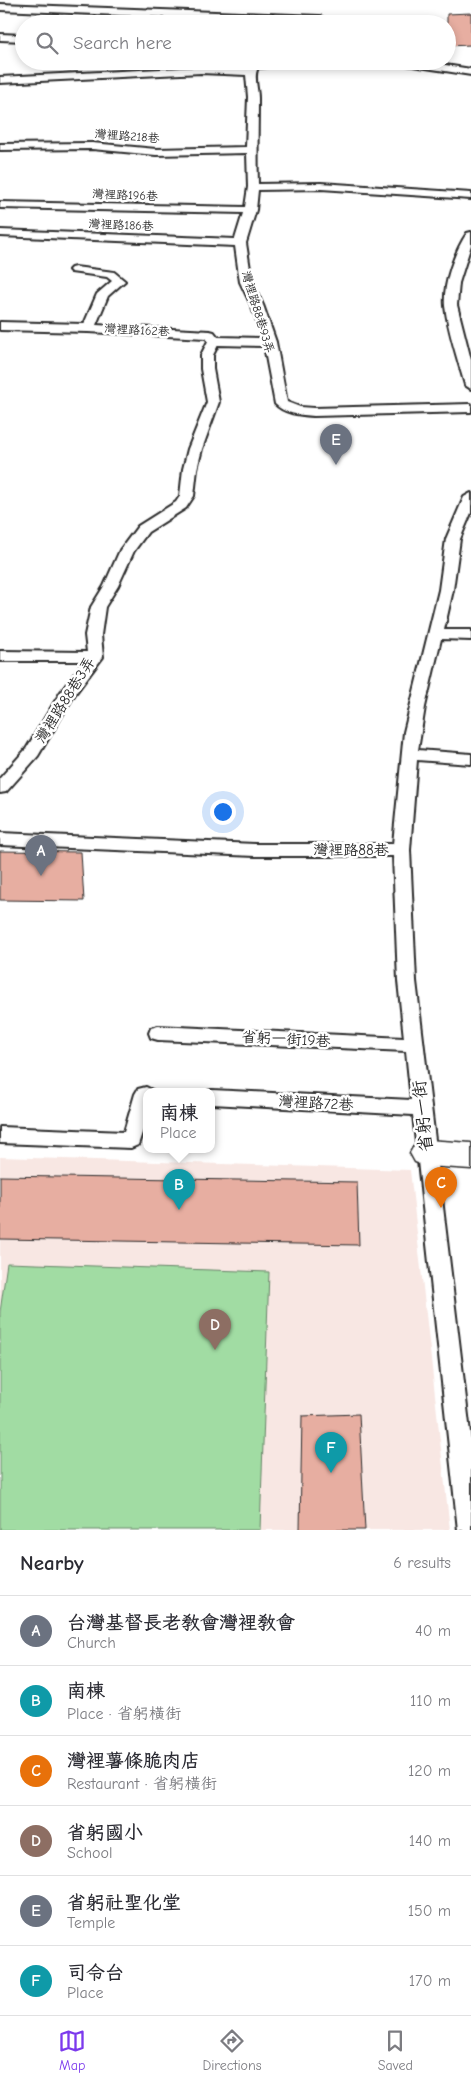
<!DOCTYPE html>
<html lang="en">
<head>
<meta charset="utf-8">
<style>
  :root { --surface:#fff; --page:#f7f7f7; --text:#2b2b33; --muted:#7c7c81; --line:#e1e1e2; --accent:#7c3aed }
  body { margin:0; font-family:"Comic Neue","LXGW WenKai TC",sans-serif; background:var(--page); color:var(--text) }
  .you { position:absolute; left:222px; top:811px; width:18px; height:18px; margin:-12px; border:4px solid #fff; border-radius:50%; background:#1a73e8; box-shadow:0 0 0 8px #1a73e833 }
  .badge { display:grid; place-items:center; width:32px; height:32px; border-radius:50%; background:var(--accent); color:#fff; font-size:16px; font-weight:700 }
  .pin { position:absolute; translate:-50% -41px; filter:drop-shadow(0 1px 2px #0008) }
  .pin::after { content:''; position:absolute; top:26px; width:18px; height:15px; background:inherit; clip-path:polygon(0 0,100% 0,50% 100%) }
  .popup { position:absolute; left:143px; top:1088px; width:72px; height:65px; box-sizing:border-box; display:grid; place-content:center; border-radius:10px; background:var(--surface); filter:drop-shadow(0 1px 4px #0005); font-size:16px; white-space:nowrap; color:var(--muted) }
  .popup b { font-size:19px; color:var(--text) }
  .popup::after { content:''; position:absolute; left:50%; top:100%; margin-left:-10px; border:10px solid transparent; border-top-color:var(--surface) }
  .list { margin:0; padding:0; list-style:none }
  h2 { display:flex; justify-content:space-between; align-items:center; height:65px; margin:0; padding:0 20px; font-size:21px }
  h2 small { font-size:16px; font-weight:400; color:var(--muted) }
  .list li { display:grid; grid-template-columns:32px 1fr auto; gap:15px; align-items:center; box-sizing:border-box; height:70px; padding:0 20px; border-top:1px solid var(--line) }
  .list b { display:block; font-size:19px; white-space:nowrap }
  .list p { margin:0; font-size:16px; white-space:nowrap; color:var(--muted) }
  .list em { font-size:16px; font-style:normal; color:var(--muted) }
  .icon { flex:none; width:28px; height:28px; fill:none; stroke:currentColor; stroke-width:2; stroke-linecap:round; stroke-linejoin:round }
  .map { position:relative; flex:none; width:471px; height:1530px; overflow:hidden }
  .search { position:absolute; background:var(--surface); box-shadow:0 2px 8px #0003; left:15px; right:15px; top:15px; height:55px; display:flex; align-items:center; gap:12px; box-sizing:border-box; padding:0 18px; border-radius:28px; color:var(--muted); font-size:19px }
  .sheet { height:485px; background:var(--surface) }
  nav { display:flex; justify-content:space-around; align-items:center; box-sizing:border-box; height:70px; border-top:1px solid var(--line); background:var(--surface); font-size:14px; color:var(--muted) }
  nav a { display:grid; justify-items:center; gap:2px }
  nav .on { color:var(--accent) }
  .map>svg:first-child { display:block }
  .built { fill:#f8e7e3 }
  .green { fill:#a1dca3; stroke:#668467 }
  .building { fill:#e7aea1; stroke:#2b2b2b }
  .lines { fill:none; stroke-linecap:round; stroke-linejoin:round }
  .service-casing { stroke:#2b2b2b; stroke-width:4 }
  .minor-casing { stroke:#2b2b2b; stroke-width:3 }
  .service { fill:#fff; fill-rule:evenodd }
  .minor { fill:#fff; fill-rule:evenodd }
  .labels { text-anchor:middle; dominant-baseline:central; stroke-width:5; stroke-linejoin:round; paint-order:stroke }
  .far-street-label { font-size:12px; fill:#2b2b2b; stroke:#fff }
  .street-label { font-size:15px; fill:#2b2b2b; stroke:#fff }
  .near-street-label { font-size:18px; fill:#2b2b2b; stroke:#fff }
</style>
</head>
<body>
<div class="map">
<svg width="471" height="1530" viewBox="0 0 471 1530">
  <rect width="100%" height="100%" fill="#fff"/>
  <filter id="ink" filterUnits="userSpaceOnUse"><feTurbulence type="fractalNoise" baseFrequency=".02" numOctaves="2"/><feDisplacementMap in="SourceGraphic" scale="10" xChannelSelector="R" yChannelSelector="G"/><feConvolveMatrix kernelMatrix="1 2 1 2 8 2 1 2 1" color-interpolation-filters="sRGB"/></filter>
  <g filter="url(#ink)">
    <path class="built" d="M0,1157L410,1170L450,1530H0Z"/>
    <path class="green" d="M7,1263L269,1272L260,1530H0V1312Z"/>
    <g class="building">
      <path d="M471,13V45L447,46V14Z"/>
      <path d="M0,851L81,852L84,901L0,900Z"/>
      <path d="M0,1176L357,1182L359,1245L0,1239Z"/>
      <path d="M359,1414L365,1530H300L302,1416Z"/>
    </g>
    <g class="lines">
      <defs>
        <g id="service">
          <path d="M0,4L320,16L332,24L0,10Z"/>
          <path d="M0,34L24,35V41L0,40Z"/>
          <path d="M249,61H302L297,64L258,68C253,76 258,88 258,98C258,127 257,155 258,184L321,183L471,193V199L321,189L258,190L256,210L246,243L252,282L263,305L276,342L287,402L300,407L314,408L471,404V412L314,416C301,415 284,414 275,404L264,346L218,345L213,355V369L219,402L202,449L197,469L194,496L186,508L148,532L134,551L118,586L105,607L101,635L103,657L75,694L38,756L6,792L0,793V778L26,749L60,693L84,661H0V651L87,652L85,635L91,607L104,586L120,550L138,526L176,502L180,496L183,469L188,449L207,402L201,369V355L208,341L206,338L88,332L0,330V322L84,324L97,294L112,281L107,277L71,272L69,270L71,268L75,267L114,272L125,281L108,296L96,325L210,331L214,332L218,337L263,338L251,305L240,282L235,246L0,236V230L235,239L243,213L0,208V202L245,207L248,187L247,153L156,155L92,149L0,150V144L92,143L156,149L246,147L248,97L246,75L201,73L0,83V77L201,67L248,69L250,65Z"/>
          <path d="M395,61H420L471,69V75L400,64Z"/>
          <path d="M471,232V245L459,283L457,305L471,360V389L465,385C458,360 448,331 445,306C443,283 455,251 467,233Z"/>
          <path d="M471,493V513L460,539L453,590L444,630H471V640L441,639L425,707L418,750L471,754V764L417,760L410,850L416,981L471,1441V1530H458L413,1115L212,1104V1091H207L212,1090L411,1100L406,1051L158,1040L151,1038L149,1033L151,1028L158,1026L404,1038L398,981L393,856H255L0,845V833L255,844H393L404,732L439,590L446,539L464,497Z"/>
          <path d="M146,1087L154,1091H146V1121L138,1145L131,1148L0,1143V1127L124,1132L135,1094L138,1089Z"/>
        </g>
        <path id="minor" d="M427,1140L471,1143V1169L427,1166L415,1162L410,1153L415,1144Z"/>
      </defs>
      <use href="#service" class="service-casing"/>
      <use href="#minor" class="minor-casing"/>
      <use href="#service" class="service"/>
      <use href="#minor" class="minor"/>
    </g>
  </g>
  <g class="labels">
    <g class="far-street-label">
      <text transform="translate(127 136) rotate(4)">灣裡路218巷</text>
      <text transform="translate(125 195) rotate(2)">灣裡路196巷</text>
      <text transform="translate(121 225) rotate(2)">灣裡路186巷</text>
      <text transform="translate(258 312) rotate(73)">灣裡路88巷93弄</text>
      <text transform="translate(137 330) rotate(3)">灣裡路162巷</text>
    </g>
    <g class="street-label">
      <text transform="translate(65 700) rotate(-58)">灣裡路88巷3弄</text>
      <text x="351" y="850">灣裡路88巷</text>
      <text transform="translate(286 1039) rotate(3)">省躬一街19巷</text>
      <text transform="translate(316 1103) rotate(3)">灣裡路72巷</text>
    </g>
    <g class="near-street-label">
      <text transform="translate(423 1116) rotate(-96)">省躬一街</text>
    </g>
  </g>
</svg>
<div class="you"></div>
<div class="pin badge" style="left:41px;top:876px;background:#6b7280">A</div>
<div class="pin badge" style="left:179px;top:1210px;background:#0f9aa8">B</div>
<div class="popup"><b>南棟</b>Place</div>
<div class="pin badge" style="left:441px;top:1208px;background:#e8710a">C</div>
<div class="pin badge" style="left:215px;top:1350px;background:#8d6e63">D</div>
<div class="pin badge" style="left:336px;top:465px;background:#6b7280">E</div>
<div class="pin badge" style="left:331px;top:1473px;background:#0f9aa8">F</div>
<div class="search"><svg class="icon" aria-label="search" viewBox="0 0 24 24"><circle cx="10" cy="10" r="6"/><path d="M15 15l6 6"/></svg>Search here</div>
</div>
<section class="sheet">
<h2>Nearby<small>6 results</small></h2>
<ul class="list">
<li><span class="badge" style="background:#6b7280">A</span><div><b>台灣基督長老教會灣裡教會</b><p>Church</p></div><em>40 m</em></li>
<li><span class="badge" style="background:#0f9aa8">B</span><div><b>南棟</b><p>Place · 省躬橫街</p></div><em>110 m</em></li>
<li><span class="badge" style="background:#e8710a">C</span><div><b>灣裡薯條脆肉店</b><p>Restaurant · 省躬橫街</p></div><em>120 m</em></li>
<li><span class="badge" style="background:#8d6e63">D</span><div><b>省躬國小</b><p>School</p></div><em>140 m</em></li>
<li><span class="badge" style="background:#6b7280">E</span><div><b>省躬社聖化堂</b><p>Temple</p></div><em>150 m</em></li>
<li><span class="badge" style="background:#0f9aa8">F</span><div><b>司令台</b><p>Place</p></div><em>170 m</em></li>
</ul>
</section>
<nav>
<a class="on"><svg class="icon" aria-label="map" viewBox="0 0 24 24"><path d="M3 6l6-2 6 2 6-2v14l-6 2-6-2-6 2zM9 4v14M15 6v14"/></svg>Map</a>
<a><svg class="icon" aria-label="directions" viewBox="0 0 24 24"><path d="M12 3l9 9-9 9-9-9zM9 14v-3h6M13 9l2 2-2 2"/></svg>Directions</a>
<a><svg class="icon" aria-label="saved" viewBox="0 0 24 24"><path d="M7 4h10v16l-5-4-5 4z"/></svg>Saved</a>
</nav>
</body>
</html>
